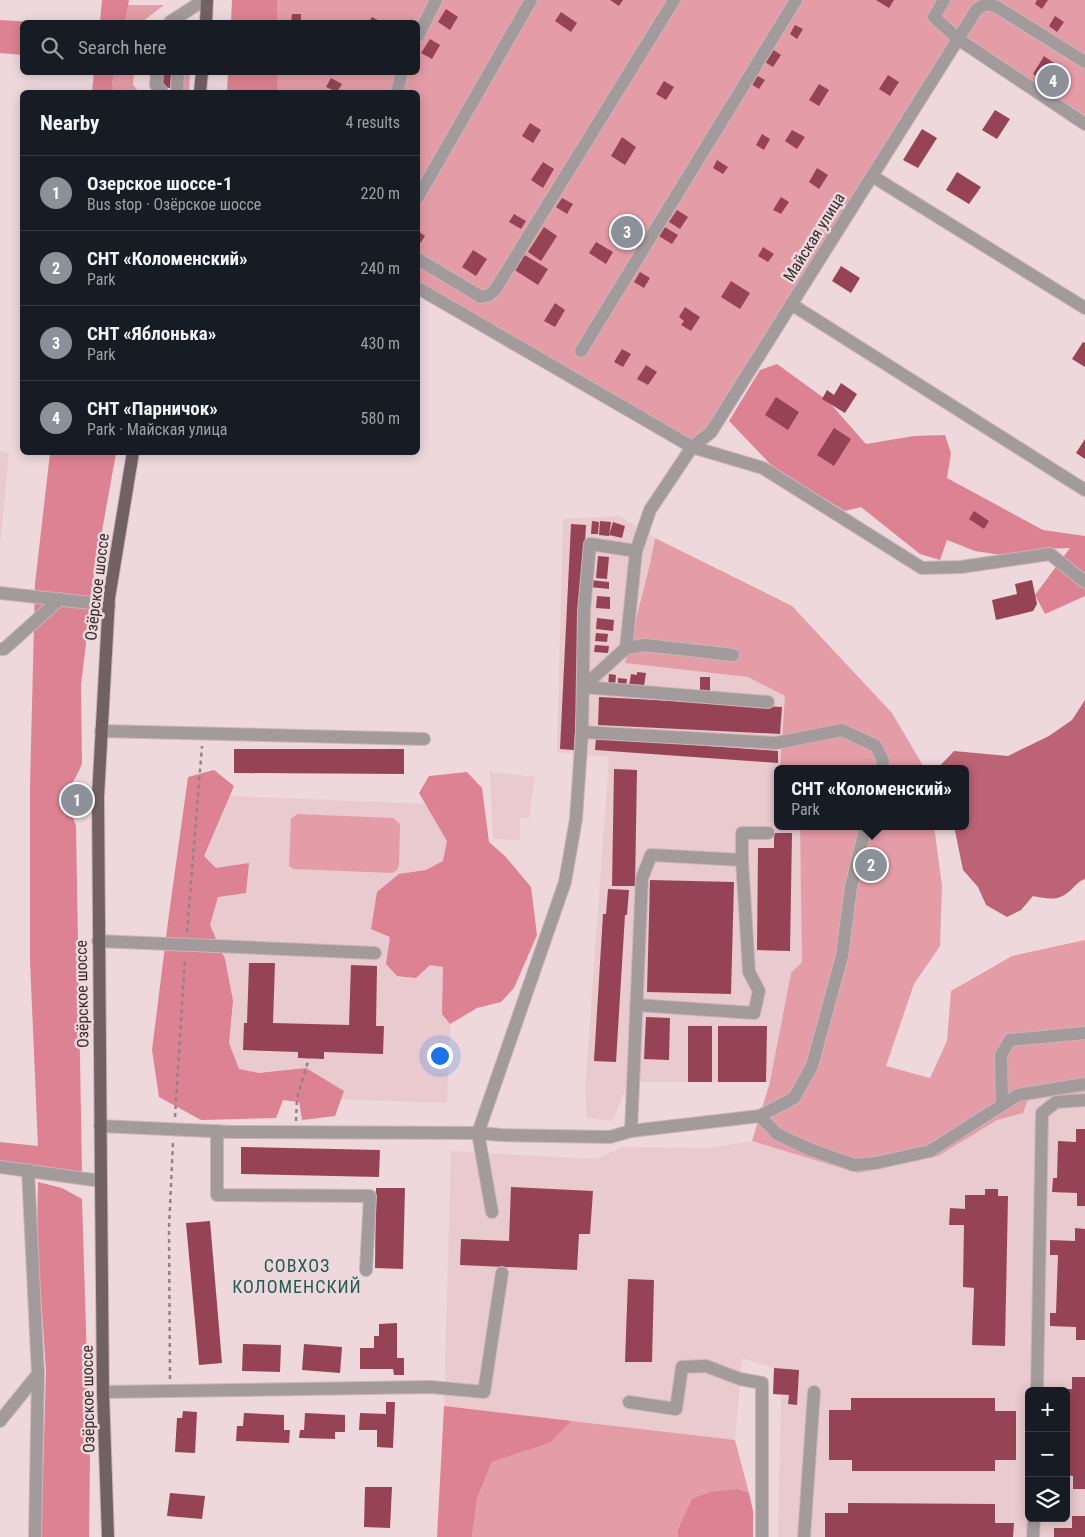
<!DOCTYPE html>
<html lang="en">
<head>
<meta charset="utf-8">
<style>
  :root { --surface:#171b24; --page:#242831; --text:#f1f3f6; --muted:#9ea1a6; --line:#363941; --accent:#8c9099 }
  body { margin:0; font-family:"Roboto Condensed",sans-serif; background:var(--page); color:var(--text) }
  .controls { position:absolute; right:15px; bottom:15px; display:grid; overflow:hidden; border-radius:8px; box-shadow:0 2px 12px #0003 }
  .controls button { width:45px; height:45px; display:grid; place-items:center; padding:0; border:0; border-bottom:1px solid var(--line); background:var(--surface); color:var(--text); font:25px sans-serif }
  .you { position:absolute; left:439px; top:1055px; width:18px; height:18px; margin:-12px; border:4px solid #fff; border-radius:50%; background:#1a73e8; box-shadow:0 0 0 8px #1a73e833 }
  .badge { display:grid; place-items:center; width:32px; height:32px; border-radius:50%; background:var(--accent); color:#fff; font-size:16px; font-weight:700 }
  .pin { position:absolute; translate:-50% -50%; border:2px solid #fff; box-shadow:0 1px 5px #0006 }
  .popup { position:absolute; left:774px; top:765px; width:195px; height:65px; box-sizing:border-box; display:grid; place-content:center; border-radius:8px; background:var(--surface); filter:drop-shadow(0 1px 4px #0005); font-size:16px; white-space:nowrap; color:var(--muted) }
  .popup b { font-size:19px; color:var(--text) }
  .popup::after { content:''; position:absolute; left:50%; top:100%; margin-left:-10px; border:10px solid transparent; border-top-color:var(--surface) }
  .list { margin:0; padding:0; list-style:none }
  h2 { display:flex; justify-content:space-between; align-items:center; height:65px; margin:0; padding:0 20px; font-size:21px }
  h2 small { font-size:16px; font-weight:400; color:var(--muted) }
  .list li { display:grid; grid-template-columns:32px 1fr auto; gap:15px; align-items:center; box-sizing:border-box; height:75px; padding:0 20px; border-top:1px solid var(--line) }
  .list b { display:block; font-size:19px; white-space:nowrap }
  .list p { margin:0; font-size:16px; white-space:nowrap; color:var(--muted) }
  .list em { font-size:16px; font-style:normal; color:var(--muted) }
  .icon { flex:none; width:28px; height:28px; fill:none; stroke:currentColor; stroke-width:2; stroke-linecap:round; stroke-linejoin:round }
  .map { position:relative; flex:none; width:1085px; height:1537px; overflow:hidden }
  .search { position:absolute; background:var(--surface); box-shadow:0 2px 12px #0003; left:20px; top:20px; width:400px; height:55px; display:flex; align-items:center; gap:12px; box-sizing:border-box; padding:0 18px; border-radius:8px; color:var(--muted); font-size:19px }
  .panel { position:absolute; background:var(--surface); box-shadow:0 2px 12px #0003; left:20px; top:90px; width:400px; height:365px; border-radius:8px }
  .map>svg:first-child { display:block }
  .built { fill:#e9cace; fill-rule:evenodd }
  .green { fill:#e49ca7 }
  .forest { fill:#dd8292 }
  .water { fill:#bc6475 }
  .building { fill:#964355 }
  .lines { fill:none; stroke-linecap:round; stroke-linejoin:round }
  .minor-casing { stroke:#c9b5b8; stroke-width:14 }
  .major-casing { stroke:#c9b5b8; stroke-width:14 }
  .path { stroke:#928385; stroke-width:2.5; stroke-dasharray:4 4; stroke-linecap:butt }
  .minor { stroke:#a39a9b; stroke-width:12 }
  .major { stroke:#726164; stroke-width:12 }
  .labels { text-anchor:middle; dominant-baseline:central; stroke-width:5; stroke-linejoin:round; paint-order:stroke }
  .street-label { font-size:16px; fill:#332b2c; stroke:#eed8db }
  .neighbourhood-label { font-size:18px; letter-spacing:1px; fill:#225b57; stroke:#eed8db }
</style>
</head>
<body>
<div class="map">
<svg width="1085" height="1537" viewBox="0 0 1085 1537">
  <rect width="100%" height="100%" fill="#eed8db"/>
  <g class="built">
    <path d="M0,451L9,452L0,547Z"/>
    <path d="M619,516L655,538L650,564L626,663L748,677L785,696L780,768L789,769H777V826H800L802,962L791,973L770,1082H633L626,1087L613,1121L587,1118L585,1091L609,757L557,752L563,519Z"/>
    <path d="M490,772L535,777L529,818H520V840L493,839Z"/>
    <path d="M206,795L459,805L447,1103L194,1094Z"/>
    <path d="M1085,1092V1537H778L781,1395L773,1394L774,1368L742,1358L735,1440L444,1406L451,1151L595,1159L624,1147L712,1148L752,1141L796,1153L938,1156L997,1120L1023,1113L1028,1100ZM1029,1391H1066V1518H1029Z"/>
  </g>
  <g class="green">
    <path d="M277,0H1085V124L959,39L711,432L692,447L418,288V92H278L277,73L418,72V22H277Z"/>
    <path d="M128,5H164L142,22H125Z"/>
    <path d="M114,73H134L133,85L139,92H114L112,84Z"/>
    <path d="M183,73H190L189,92H182Z"/>
    <path d="M655,538L792,606L892,713L922,764L923,769L780,768L785,696L748,677L625,663L650,564Z"/>
    <path d="M297,814L393,818L400,824L399,866L396,871L392,873L294,869L289,866L291,819Z"/>
    <path d="M800,826H934L942,886L940,946L914,984L886,1066L930,1078L947,1041L951,991L1012,956L1085,940V1092L1028,1100L1023,1113L997,1120L938,1156L858,1173L752,1141L770,1082L791,973L802,962Z"/>
    <path d="M572,1421L735,1440L749,1493L738,1489L678,1530V1537H472L477,1499L492,1462L550,1443Z"/>
  </g>
  <g class="forest">
    <path d="M102,0H129L125,22H100Z"/>
    <path d="M232,0H277V22H231Z"/>
    <path d="M0,20L32,22H22V55L0,53Z"/>
    <path d="M94,73H114L112,84L114,92H92Z"/>
    <path d="M228,73H277L278,92H227Z"/>
    <path d="M777,364L828,401L866,444L914,436L945,435L951,453L947,478L1043,530L1085,536V596L1045,614L1035,595L1070,548L1042,549L1001,555L975,551L947,540L940,560L920,554L861,507L845,511L774,468L729,421L760,370Z"/>
    <path d="M50,453H116L94,576L81,685L82,763C79,772 75,778 71,786C67,797 72,815 76,826L82,1173L0,1161V1142L38,1146L30,961V786L35,584Z"/>
    <path d="M214,770L234,786L204,856L216,868L249,863L246,893L218,897L210,925L225,959L233,1001L229,1043L239,1069L259,1073L306,1068L344,1091L335,1116L302,1120L299,1102L283,1100L276,1118L201,1120L159,1097L152,1050L169,914L188,777Z"/>
    <path d="M467,772L482,788L489,842L505,856L531,887L537,935L514,988L501,1002L477,1008L450,1024L442,1014L443,967L430,965L416,978L397,976L386,964L390,937L371,929L377,892L399,874L426,870L443,861L447,841L419,793L429,776Z"/>
    <path d="M38,1182L62,1188L82,1199L90,1460L89,1537H41L46,1371L37,1238Z"/>
    <path d="M444,1406L572,1421L550,1443L492,1462L477,1499L472,1537H437Z"/>
    <path d="M738,1489L749,1493L753,1511V1537H678V1530L692,1499L710,1492Z"/>
  </g>
  <path class="water" d="M1085,700V879C1079,881 1076,885 1072,889C1059,902 1049,899 1033,896L1021,910L1007,917L986,905L978,887L963,870L954,826H965V769H937L954,751L1008,756L1049,736L1072,720Z"/>
  <g class="building">
    <path d="M610,0H623L619,6Z"/>
    <path d="M876,0H894L889,8Z"/>
    <path d="M1037,0H1048L1042,9L1035,4Z"/>
    <path d="M446,9L458,17L450,30L438,22Z"/>
    <path d="M561,12L577,23L571,32L555,21Z"/>
    <path d="M292,14H301V22H291Z"/>
    <path d="M1055,16L1064,22L1057,32L1049,26Z"/>
    <path d="M372,17L381,22H369Z"/>
    <path d="M795,25L803,29L797,39L790,34Z"/>
    <path d="M430,39L440,45L432,59L421,53Z"/>
    <path d="M772,49L781,55L773,67L765,62Z"/>
    <path d="M1044,56L1061,68L1048,88L1037,81L1039,77L1033,74Z"/>
    <path d="M161,72H175V78L171,77L170,88L162,87Z"/>
    <path d="M756,75L765,80L759,89L751,84Z"/>
    <path d="M888,75L899,82L890,96L879,89Z"/>
    <path d="M331,78L342,84L337,92L326,87Z"/>
    <path d="M664,81L674,87L666,100L656,94Z"/>
    <path d="M819,84L829,90L819,106L809,100Z"/>
    <path d="M995,110L1010,119L997,139L982,130Z"/>
    <path d="M530,123L541,130L533,143L522,136Z"/>
    <path d="M922,129L937,138L918,168L903,160Z"/>
    <path d="M792,130L805,137L797,149L785,141Z"/>
    <path d="M762,134L770,139L764,150L756,145Z"/>
    <path d="M622,137L636,147L625,165L611,156Z"/>
    <path d="M717,160L728,167L723,174L713,168Z"/>
    <path d="M543,162L554,169L543,188L531,180Z"/>
    <path d="M817,168L828,175L819,189L809,182Z"/>
    <path d="M957,172L981,187L969,204L946,190Z"/>
    <path d="M781,197L789,202L781,214L773,210Z"/>
    <path d="M562,198L573,204L567,214L556,207Z"/>
    <path d="M677,210L688,217L680,229L669,222Z"/>
    <path d="M514,214L526,221L521,229L509,222Z"/>
    <path d="M663,226L678,235L672,244L657,235Z"/>
    <path d="M544,227L557,236L541,261L528,252Z"/>
    <path d="M418,231L425,236L419,245L418,244Z"/>
    <path d="M596,242L613,252L606,264L589,253Z"/>
    <path d="M763,247L774,254L768,262L758,256Z"/>
    <path d="M473,250L487,259L476,276L462,267Z"/>
    <path d="M523,254L548,269L538,285L513,269Z"/>
    <path d="M841,266L860,278L851,293L832,281Z"/>
    <path d="M640,272L650,278L644,288L634,282Z"/>
    <path d="M731,281L750,293L740,309L721,297Z"/>
    <path d="M555,303L565,310L555,327L544,321Z"/>
    <path d="M685,307L700,317L691,331L681,325L684,321L679,317Z"/>
    <path d="M1083,342L1085,343V367L1072,359Z"/>
    <path d="M622,349L631,354L623,367L614,362Z"/>
    <path d="M646,365L657,372L648,385L637,379Z"/>
    <path d="M841,383L857,394L845,413L822,399L827,390L834,395Z"/>
    <path d="M776,397L799,412L788,430L765,415Z"/>
    <path d="M834,428L851,439L834,466L817,455Z"/>
    <path d="M1085,439V459L1076,453Z"/>
    <path d="M974,511L989,521L984,529L969,519Z"/>
    <path d="M592,521L599,522L598,534H591Z"/>
    <path d="M600,521L611,522L609,536L599,535Z"/>
    <path d="M613,522L625,526L622,538L609,535Z"/>
    <path d="M571,524L586,525L574,750L560,749Z"/>
    <path d="M598,556L609,557L607,579L596,578Z"/>
    <path d="M590,580L609,582V589L590,587Z"/>
    <path d="M1032,580L1037,604L1033,611L996,620L992,600L1017,594L1015,584Z"/>
    <path d="M597,596L610,597V609L596,608Z"/>
    <path d="M597,618L614,620L613,631L596,629Z"/>
    <path d="M596,633L608,634L607,642L595,641Z"/>
    <path d="M595,645L609,646L608,653L594,652Z"/>
    <path d="M637,672L646,673L644,686L635,685V687L629,686L631,674L637,675Z"/>
    <path d="M609,674L616,675L615,687H608Z"/>
    <rect x="700" y="677" width="10" height="16"/>
    <path d="M618,678L627,679L626,687L618,686Z"/>
    <path d="M599,697L782,707L780,734L598,725Z"/>
    <path d="M596,738L778,751V763L595,750Z"/>
    <path d="M234,749H404V774L234,773Z"/>
    <path d="M614,769L637,770L635,886H612Z"/>
    <path d="M774,833H792L790,951L757,950L758,848H774Z"/>
    <path d="M650,880L734,882L731,994L647,992Z"/>
    <path d="M608,889L629,890L627,915H625L616,1062L594,1061L603,914H606Z"/>
    <path d="M249,963H275L273,1023L349,1025L351,965L377,966L376,1026H384L383,1054L324,1052V1059L298,1058V1052L243,1050L244,1023H247Z"/>
    <path d="M646,1017L670,1018L669,1060L644,1059Z"/>
    <rect x="688" y="1026" width="24" height="56"/>
    <path d="M718,1026H767L766,1082H718Z"/>
    <path d="M1076,1129H1085V1206H1077V1193L1052,1192L1053,1178H1057L1058,1141L1076,1142Z"/>
    <path d="M241,1147L380,1150L379,1177L241,1174Z"/>
    <path d="M511,1187L593,1191L590,1234H579L577,1270L460,1265L461,1239L509,1241Z"/>
    <path d="M376,1188H405L403,1269L375,1268Z"/>
    <path d="M985,1189H998V1196H1008L1005,1346L972,1345L974,1288L963,1287L964,1225H949L950,1208L965,1209V1195H985Z"/>
    <path d="M210,1221L222,1363L199,1365L186,1223Z"/>
    <path d="M1075,1228L1085,1229V1340H1076V1327L1050,1326V1313H1056L1058,1255H1050V1240L1075,1241Z"/>
    <path d="M628,1279L654,1280L652,1362H625Z"/>
    <path d="M397,1323V1358H404V1375H394L393,1369H360V1348H374V1336H379V1324Z"/>
    <path d="M243,1344L281,1345L280,1372L242,1371Z"/>
    <path d="M304,1344L342,1347L340,1373L302,1370Z"/>
    <path d="M774,1368L799,1370L797,1405L788,1404L789,1395L773,1394Z"/>
    <path d="M1072,1377H1085V1489H1073V1476L1066,1475V1389H1072Z"/>
    <path d="M851,1398H995V1411H1016V1460H995V1471H852V1460H829V1410H851Z"/>
    <path d="M386,1402H395L393,1448L377,1447V1430H359L360,1413L386,1414Z"/>
    <path d="M183,1411L197,1412L195,1453L175,1452L177,1418H182Z"/>
    <path d="M244,1413L284,1415V1430H290L289,1443L236,1441L237,1426H243Z"/>
    <path d="M305,1413L345,1415V1432H335V1439L299,1438L300,1430H304Z"/>
    <path d="M365,1487H392L390,1528L364,1527Z"/>
    <path d="M170,1493L205,1496L202,1519L167,1516Z"/>
    <path d="M848,1503L995,1504V1523H1014L1013,1537H825V1513H848Z"/>
    <path d="M1072,1516H1085V1537H1054V1528H1072Z"/>
  </g>
  <g class="lines">
    <defs>
      <g id="minor">
        <path d="M944,0L934,17L958,39L1085,124"/>
        <path d="M170,22L204,0"/>
        <path d="M418,36L436,0"/>
        <path d="M157,72L156,85L162,92"/>
        <path d="M177,92L178,72"/>
        <path d="M397,92L402,72"/>
        <path d="M872,176L1085,308"/>
        <path d="M418,197L531,0"/>
        <path d="M418,259L481,297L489,295L495,290L674,0"/>
        <path d="M418,288L692,447L763,468L922,568L961,567L1050,554L1085,582"/>
        <path d="M791,304L1085,490"/>
        <path d="M581,351L796,0"/>
        <path d="M0,593L109,605"/>
        <path d="M626,648L645,645L733,655"/>
        <path d="M0,649H4L60,599"/>
        <path d="M583,687L626,648L636,551L650,510L692,447L711,432L977,9L986,4L997,7L1085,62"/>
        <path d="M583,687L768,702"/>
        <path d="M101,731L424,739"/>
        <path d="M582,732L776,743L842,730L876,746L883,761L881,769"/>
        <path d="M98,941L375,953"/>
        <path d="M636,1005L754,1013L759,991L749,972L742,860"/>
        <path d="M1002,1105L1001,1055L1010,1040L1085,1033"/>
        <path d="M760,1116L777,1134L809,1149L854,1165L876,1163L930,1151L1018,1095L1085,1084"/>
        <path d="M100,1126L232,1132L478,1133L501,1135L610,1137L631,1131L642,878L651,855L742,860V833H768"/>
        <path d="M217,1131V1195L370,1196L366,1270"/>
        <path d="M631,1131L760,1116L794,1098L812,1066L842,956L851,887L866,826"/>
        <path d="M0,1167L101,1181"/>
        <path d="M492,1212L478,1133L565,882L576,819L582,732L584,611L590,544L636,551"/>
        <path d="M1037,1391L1042,1113L1056,1102L1085,1100"/>
        <path d="M103,1392L431,1387L484,1392L502,1273"/>
        <path d="M629,1402L676,1409L682,1367L706,1366L740,1379L762,1383V1537"/>
        <path d="M0,1421L38,1374L28,1170"/>
        <path d="M35,1537L38,1374"/>
        <path d="M804,1537L814,1392"/>
        <path d="M1033,1537L1034,1518"/>
      </g>
      <g id="major">
        <path d="M206,22L207,0"/>
        <path d="M200,92L202,72"/>
        <path d="M108,1537L103,1392L101,1181L98,797L109,598L133,452"/>
      </g>
    </defs>
    <use href="#minor" class="minor-casing"/>
    <use href="#major" class="major-casing"/>
    <g class="path">
      <path d="M187,932L202,746"/>
      <path d="M175,1117L185,958"/>
      <path d="M296,1121L297,1098L309,1058"/>
      <path d="M170,1379L169,1228L173,1142"/>
    </g>
    <use href="#minor" class="minor"/>
    <use href="#major" class="major"/>
  </g>
  <g class="labels">
    <g class="street-label">
      <text transform="translate(814 237) rotate(-58)">Майская улица</text>
      <text transform="translate(97 587) rotate(-83)">Озёрское шоссе</text>
      <text transform="translate(82 994) rotate(-91)">Озёрское шоссе</text>
      <text transform="translate(88 1399) rotate(-91)">Озёрское шоссе</text>
    </g>
    <g class="neighbourhood-label">
      <text x="297" y="1265">СОВХОЗ<tspan x="297" dy="21">КОЛОМЕНСКИЙ</tspan></text>
    </g>
  </g>
</svg>
<div class="controls">
<button>+</button>
<button>−</button>
<button><svg class="icon" aria-label="layers" viewBox="0 0 24 24"><path d="M12 4l9 5-9 5-9-5zM3 14l9 5 9-5"/></svg></button>
</div>
<div class="you"></div>
<div class="pin badge" style="left:77px;top:800px">1</div>
<div class="pin badge" style="left:871px;top:865px">2</div>
<div class="popup"><b>СНТ «Коломенский»</b>Park</div>
<div class="pin badge" style="left:627px;top:232px">3</div>
<div class="pin badge" style="left:1053px;top:81px">4</div>
<div class="search"><svg class="icon" aria-label="search" viewBox="0 0 24 24"><circle cx="10" cy="10" r="6"/><path d="M15 15l6 6"/></svg>Search here</div>
<section class="panel">
<h2>Nearby<small>4 results</small></h2>
<ul class="list">
<li><span class="badge">1</span><div><b>Озерское шоссе-1</b><p>Bus stop · Озёрское шоссе</p></div><em>220 m</em></li>
<li><span class="badge">2</span><div><b>СНТ «Коломенский»</b><p>Park</p></div><em>240 m</em></li>
<li><span class="badge">3</span><div><b>СНТ «Яблонька»</b><p>Park</p></div><em>430 m</em></li>
<li><span class="badge">4</span><div><b>СНТ «Парничок»</b><p>Park · Майская улица</p></div><em>580 m</em></li>
</ul>
</section>
</div>
</body>
</html>
